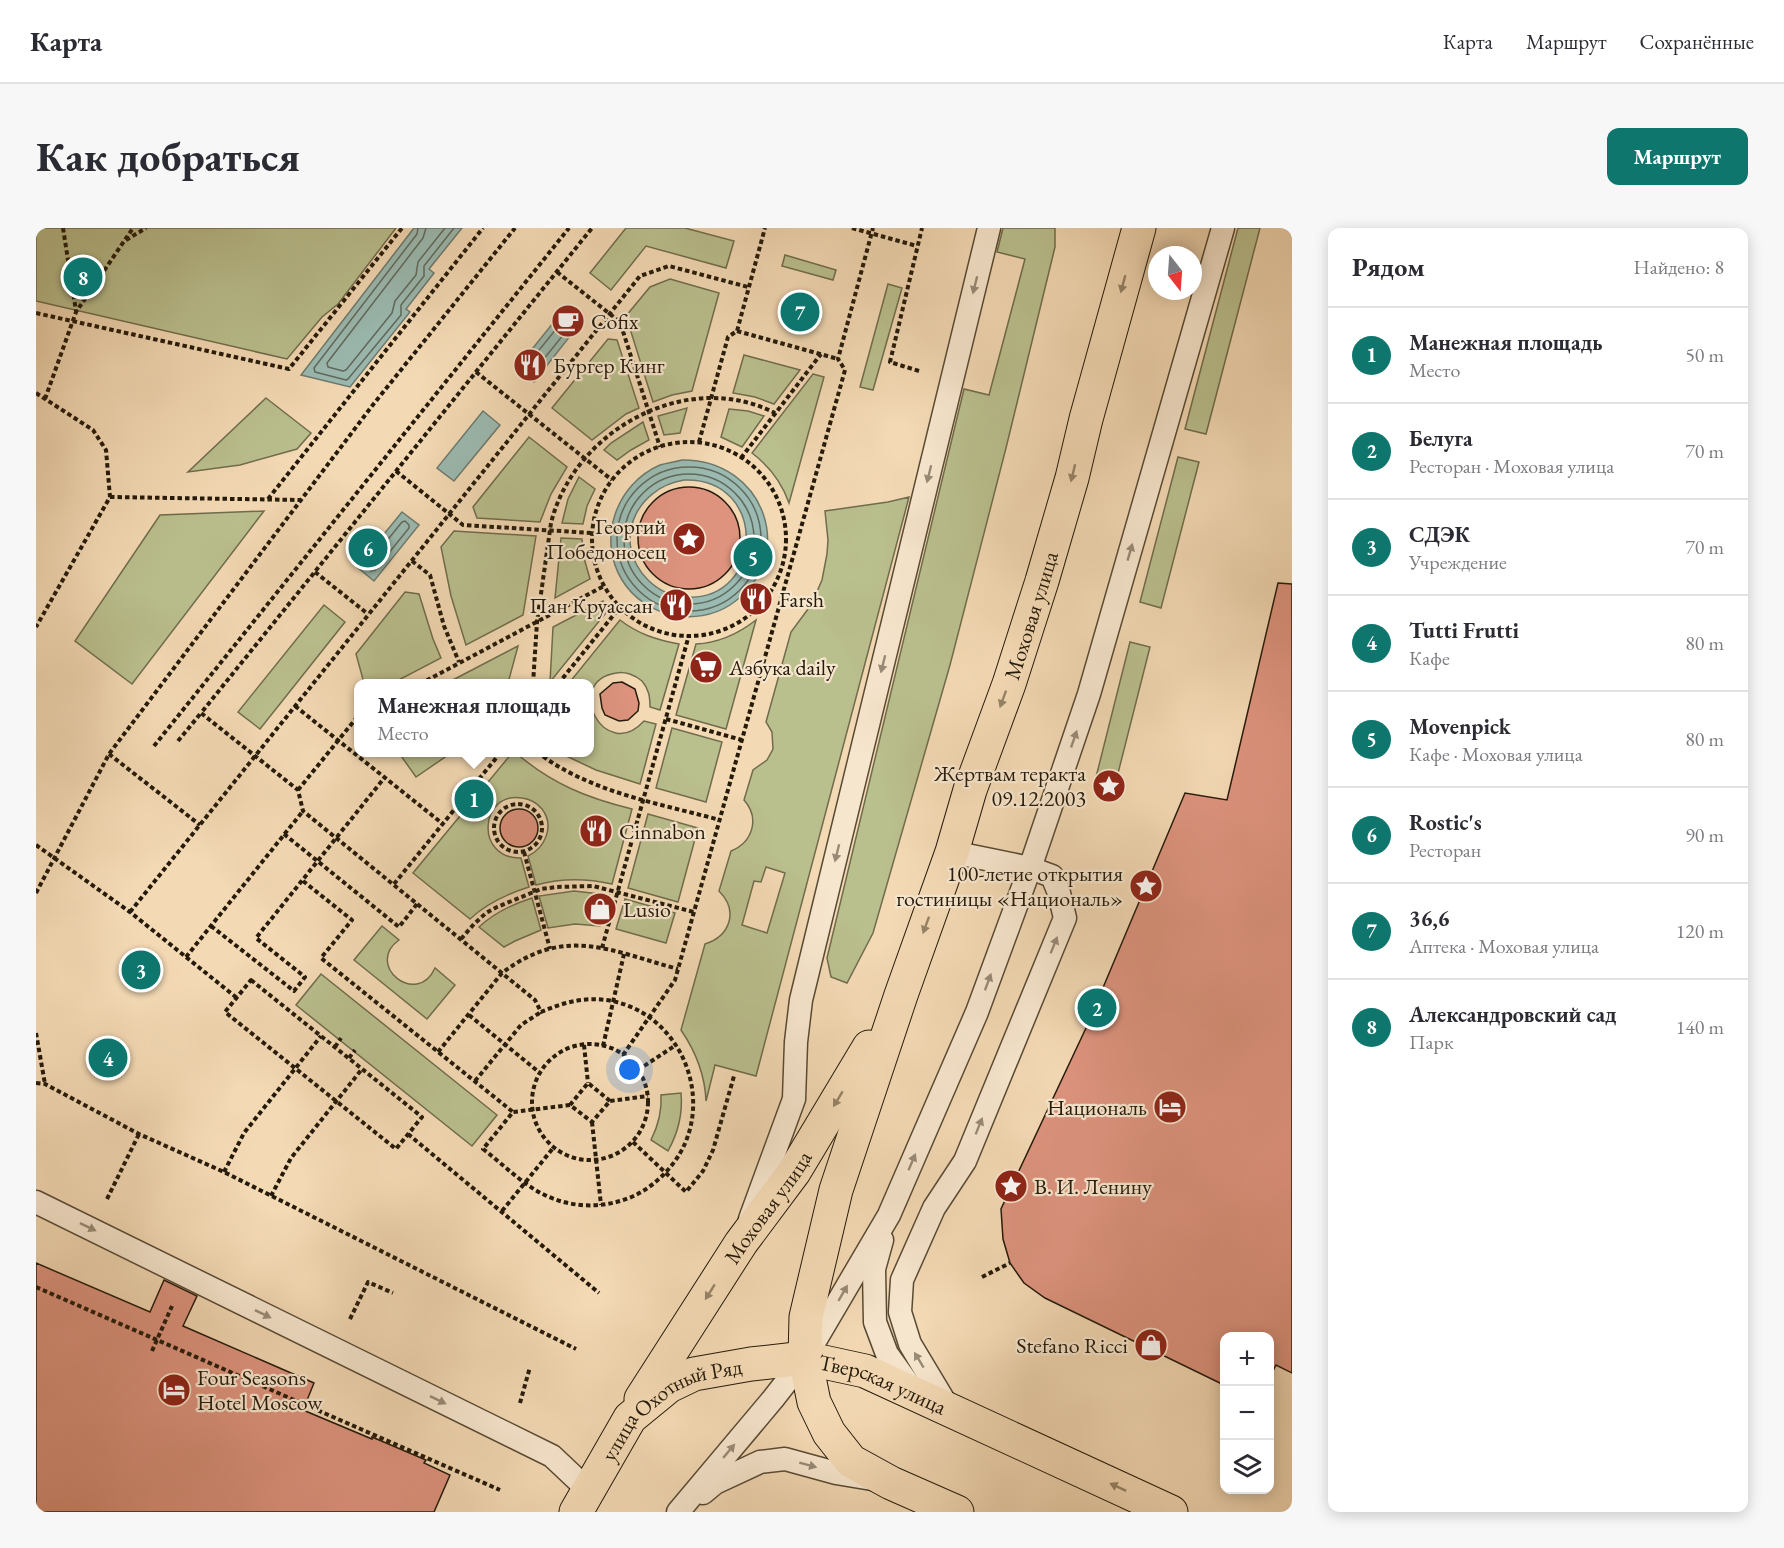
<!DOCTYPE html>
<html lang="ru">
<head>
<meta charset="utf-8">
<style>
  :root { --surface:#fff; --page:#f7f7f7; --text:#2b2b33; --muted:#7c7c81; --line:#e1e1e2; --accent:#0f766e }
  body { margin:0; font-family:"EB Garamond",serif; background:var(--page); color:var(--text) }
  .controls { position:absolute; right:18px; bottom:18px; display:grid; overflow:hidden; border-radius:12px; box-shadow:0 3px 15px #0003 }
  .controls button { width:54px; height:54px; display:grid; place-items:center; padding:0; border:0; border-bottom:2px solid var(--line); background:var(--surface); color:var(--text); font:30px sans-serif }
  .compass { position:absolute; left:1112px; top:18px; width:54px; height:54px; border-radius:50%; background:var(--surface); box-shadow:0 3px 15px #0003; rotate:163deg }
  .you { position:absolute; left:594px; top:842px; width:21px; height:21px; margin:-15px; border:4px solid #fff; border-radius:50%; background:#1a73e8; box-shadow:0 0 0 9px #1a73e833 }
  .badge { display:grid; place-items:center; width:39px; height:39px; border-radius:50%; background:var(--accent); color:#fff; font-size:20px; font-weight:700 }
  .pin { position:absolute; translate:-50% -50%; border:3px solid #fff; box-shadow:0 2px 6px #0006 }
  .popup { position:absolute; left:318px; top:451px; width:240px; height:78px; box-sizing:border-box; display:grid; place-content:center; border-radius:12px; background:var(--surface); filter:drop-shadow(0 2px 4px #0005); font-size:20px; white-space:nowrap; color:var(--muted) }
  .popup b { font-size:22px; color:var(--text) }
  .popup::after { content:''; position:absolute; left:50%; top:100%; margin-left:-12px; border:12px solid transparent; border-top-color:var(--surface) }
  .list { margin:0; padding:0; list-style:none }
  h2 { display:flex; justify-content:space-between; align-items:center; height:78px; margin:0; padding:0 24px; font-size:26px }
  h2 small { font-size:20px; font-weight:400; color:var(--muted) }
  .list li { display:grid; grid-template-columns:39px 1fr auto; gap:18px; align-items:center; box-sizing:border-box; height:96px; padding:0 24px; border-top:2px solid var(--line) }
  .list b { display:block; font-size:22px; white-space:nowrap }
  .list p { margin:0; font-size:20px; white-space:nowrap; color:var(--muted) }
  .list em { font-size:20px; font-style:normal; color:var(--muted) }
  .icon { flex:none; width:33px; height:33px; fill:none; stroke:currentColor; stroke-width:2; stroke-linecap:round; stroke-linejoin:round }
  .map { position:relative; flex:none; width:1256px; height:1284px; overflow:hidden; border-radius:12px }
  header { display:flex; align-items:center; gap:36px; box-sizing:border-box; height:84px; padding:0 30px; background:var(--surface); border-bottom:2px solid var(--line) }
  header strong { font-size:28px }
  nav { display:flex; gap:33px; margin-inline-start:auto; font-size:21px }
  .intro { display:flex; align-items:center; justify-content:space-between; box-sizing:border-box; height:144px; padding:0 36px }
  h1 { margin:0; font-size:42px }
  .button { padding:15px 27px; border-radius:12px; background:var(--accent); color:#fff; font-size:21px; font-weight:700 }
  main { display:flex; gap:36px; padding:0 36px }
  aside { flex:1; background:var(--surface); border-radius:12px; box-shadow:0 3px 15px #0003 }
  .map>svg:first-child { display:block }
  .green { fill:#babf8e; stroke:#706c4c; stroke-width:1.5; fill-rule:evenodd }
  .water { fill:#9bbab1; stroke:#6c7a6e; stroke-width:1.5; fill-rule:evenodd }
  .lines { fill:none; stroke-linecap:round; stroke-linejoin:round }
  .shore { stroke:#606a5e; stroke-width:1.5 }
  .building { fill:#dd937e; stroke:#251a0a; stroke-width:1.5 }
  .lane-casing { stroke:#584a34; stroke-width:25 }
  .primary-casing { stroke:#251a0a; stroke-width:35 }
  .path { stroke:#251a0a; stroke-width:4; stroke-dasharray:4.5 3; stroke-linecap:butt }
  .lane { stroke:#f7e6ce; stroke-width:22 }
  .primary { stroke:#f3d9b4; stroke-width:33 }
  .oneway { fill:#968368 }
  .oneway2 { fill:#988a76 }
  .labels { text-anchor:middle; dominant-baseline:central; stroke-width:4.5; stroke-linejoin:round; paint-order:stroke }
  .poi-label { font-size:22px; fill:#251a0a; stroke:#f7e6ce; text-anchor:start }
  .street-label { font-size:22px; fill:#251a0a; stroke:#f7e6ce }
</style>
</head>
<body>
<header>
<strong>Карта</strong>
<nav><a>Карта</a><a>Маршрут</a><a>Сохранённые</a></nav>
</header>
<div class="intro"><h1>Как добраться</h1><a class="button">Маршрут</a></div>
<main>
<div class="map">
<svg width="1256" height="1284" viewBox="0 0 1256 1284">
  <rect width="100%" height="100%" fill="#f3d9b4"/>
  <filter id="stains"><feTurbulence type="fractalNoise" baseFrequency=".00333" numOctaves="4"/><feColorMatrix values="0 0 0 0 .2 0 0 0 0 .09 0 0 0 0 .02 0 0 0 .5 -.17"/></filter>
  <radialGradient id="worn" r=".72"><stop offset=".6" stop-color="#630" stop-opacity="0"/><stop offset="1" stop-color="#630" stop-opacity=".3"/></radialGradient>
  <g class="green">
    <path d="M0,0H360L302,76L286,89L251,131L0,73Z"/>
    <path d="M590,0H649L698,13L690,40L610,18L575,62L554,45Z"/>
    <path d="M967,0H1019V19L970,220L914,437L837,705L811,755L795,749L791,730L928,161L953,167L989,31L961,24Z"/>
    <path d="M1202,0H1224L1170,206L1149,201Z"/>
    <path d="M749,27L800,42L797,52L746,38Z"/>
    <path d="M634,51L683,65L656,163L636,167L617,174L590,88L614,59Z"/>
    <path d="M852,56L866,60L837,162L824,159Z"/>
    <path d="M572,111L581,112L603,180L590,186L556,212L516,180Z"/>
    <path d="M708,127L764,142L738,176L719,169L697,165Z"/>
    <path d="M777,146L788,149L753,275C746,255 733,238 716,225Z"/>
    <path d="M230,170L275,205L261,221L204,237L152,244Z"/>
    <path d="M651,180L644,205L628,207L622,188Z"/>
    <path d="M693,181L712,183L728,188L706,219L685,209Z"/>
    <path d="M607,194L613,212L595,222L581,232L568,222L575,215Z"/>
    <path d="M493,209L531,239L515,266L504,294L441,290L437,279Z"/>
    <path d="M1142,229L1163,234L1125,380L1104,374Z"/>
    <path d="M543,249L559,261L551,278L547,296L526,295L532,271Z"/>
    <path d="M873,269L720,848L679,837L670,873C669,846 660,824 645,802L669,716C694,708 703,683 683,663L695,623C717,614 724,590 708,572L717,542L731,532L737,521L736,504L730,494L755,404L775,377L786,352L791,326L792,312L789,283L852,274ZM730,639L749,645L731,705L706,697L718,653L725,654Z"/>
    <path d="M228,283L96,456L39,413L124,287Z"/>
    <path d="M418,303L500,308L487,387L430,417L415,368L405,319Z"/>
    <path d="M525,310L546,311L548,330L554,351L519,370Z"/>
    <path d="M369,364L383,366L397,411L405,430L357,455H328L320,426Z"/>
    <path d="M567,373L573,381L514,454L517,399Z"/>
    <path d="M288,377L309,394L224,501L202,484Z"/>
    <path d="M584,392C602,406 621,412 643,416L624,482L614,479C614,469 613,461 606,453C599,447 589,443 580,445C526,454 569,536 608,493L620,496L604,556L560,542L524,525L554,524V456L533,455Z"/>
    <path d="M720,392L690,501L640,487L660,416C682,415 702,406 720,392Z"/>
    <path d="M1094,414L1114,419L1077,565L1057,561Z"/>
    <path d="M482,418L472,455H411Z"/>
    <path d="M636,500L686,514L670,574L620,560Z"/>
    <path d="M363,525H415L380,549Z"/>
    <path d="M476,525H480C516,556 551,570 596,581L576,656C550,650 525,650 500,657L492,628C509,620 519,598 506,581C501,575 494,571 486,570C444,563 438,631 485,630L493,659C471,666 451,675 434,691L377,645Z"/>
    <path d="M612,586L662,600L642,674L592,660Z"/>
    <path d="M538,663L573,667L564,698L539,696L512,700L503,668Z"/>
    <path d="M496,670L505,702L479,713L468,719L443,699C458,685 477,676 496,670Z"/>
    <path d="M589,671L639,685L630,715L580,701Z"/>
    <path d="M346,698L363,712C328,737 381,780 399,740L419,757L391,791L318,732Z"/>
    <path d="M285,746L461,887L436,918L260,777Z"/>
    <path d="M645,865C647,886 642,905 632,923L615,912C622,898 626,883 625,867Z"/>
  </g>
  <g class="water">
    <path d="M378,0H426L393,41L398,45L370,81L374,84L314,159L265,147Z"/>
    <path d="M525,85L542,98L498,154L481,140Z"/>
    <path d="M447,183L464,197L418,253L401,240Z"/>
    <path d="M646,232C729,231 764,330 694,377C677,388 656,391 637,387C616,383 597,370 586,352C561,311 580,256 624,237C631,235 639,234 646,232ZM648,252C733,249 729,375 649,369C635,368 622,362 612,352C575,315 599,260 648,252Z"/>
    <path d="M366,284L383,297L338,353L321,339Z"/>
  </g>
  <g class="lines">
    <g class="shore">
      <path d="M382,0L381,6L278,140L279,144L310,152L312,151L365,87V77L388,48V38L418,0"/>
      <path d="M390,0L387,10L291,135L292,139L307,143L310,142L356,85L359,73L380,47L382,34L409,0"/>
      <path d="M528,94L532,98V101L498,143L494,144L491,140V137L525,95Z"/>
      <circle cx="653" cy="311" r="72"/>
      <circle cx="653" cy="311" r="65"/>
      <path d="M369,293L373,297V300L339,342L335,343L331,339L332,336L366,294Z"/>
    </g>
  </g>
  <g class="building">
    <circle cx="653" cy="310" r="51"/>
    <path d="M1242,355L1256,356V1145L1240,1137L1233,1151V1108H1188V1157L1009,1070L988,1055L974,1035L967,1011L965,981L1050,800L1149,565L1191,572Z"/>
    <path d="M586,454L599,461L603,475L602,483L592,492L583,493L569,487L566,480L564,466L577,455Z"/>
    <circle cx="483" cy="600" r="19"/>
    <path d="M0,1035L114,1084L128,1052L161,1068L147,1098L278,1155L267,1182L336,1211V1209L390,1232L388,1235L414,1247L398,1284H0Z"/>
  </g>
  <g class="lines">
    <defs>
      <g id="lane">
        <path d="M0,974L516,1228L552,1262"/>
        <path d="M714,991L758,871L760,814L765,772L953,0"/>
        <path d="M846,1012L838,1041L839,1094L851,1126L879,1165"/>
        <path d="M913,1181L874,1116L864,1084L866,1052L898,980L929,933L1029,690L1023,665L1016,648L994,640L916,624"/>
        <path d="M667,1265L679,1255L724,1234L749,1231L800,1245L836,1251"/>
        <path d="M642,1284L737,1171L769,1130L853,987L941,784L994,640L1053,466L1187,0"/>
      </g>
      <g id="primary">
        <path id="s1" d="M605,1171L705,1015L758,944L833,819"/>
        <path id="s2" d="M540,1284L594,1190L633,1158L658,1146L715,1136L769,1130L829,1143L1135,1284"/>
        <path id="s3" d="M921,1284L855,1255L815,1233L793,1205L778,1174L769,1130L770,1089L800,962L865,767L916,624L934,562L973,456L1006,353L1036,250L1050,191L1103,0"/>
      </g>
    </defs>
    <use href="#lane" class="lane-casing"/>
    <use href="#primary" class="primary-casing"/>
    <g class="path">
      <path d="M27,0L40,83"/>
      <path d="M816,0L881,18"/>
      <path d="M90,12L110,0"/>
      <path d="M521,44L584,94L624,219"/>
      <path d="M0,85L253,141L366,0"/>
      <path d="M701,103L802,131"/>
      <path d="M883,143L854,134L886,0"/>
      <path d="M440,144L576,252"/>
      <path d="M0,165L57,202L70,222L74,269L0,399"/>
      <path d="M9,171L40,84L97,0"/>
      <path d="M663,214L692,109L701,103L729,0"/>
      <circle cx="653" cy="311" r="97"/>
      <path d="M705,230L785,126"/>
      <path d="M360,243L427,297L556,305"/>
      <path d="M74,269L265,272"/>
      <path d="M232,271L447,0"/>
      <path d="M376,333L394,347L408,398L423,434"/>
      <path d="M279,344L332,386"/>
      <path d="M384,456L568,358"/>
      <path d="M497,456L501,394L515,295C538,202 651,140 739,185"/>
      <path d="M522,456L584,379"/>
      <path d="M259,478L407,596"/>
      <path d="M630,491L706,512"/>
      <path d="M142,513L165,485"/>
      <path d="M118,518L533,0"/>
      <path d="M501,524C553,564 621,575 684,592"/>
      <path d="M73,526L164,597"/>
      <path d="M262,562L322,488"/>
      <circle cx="482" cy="600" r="24"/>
      <path d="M248,606L363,699L381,676"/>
      <path d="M0,617L94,684L201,770"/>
      <path d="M488,624L514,721"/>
      <path d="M267,653L316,692L285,730L477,884"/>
      <path d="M358,656L465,524"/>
      <path d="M0,665L73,526L336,178L479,0"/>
      <path d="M94,684L604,48L633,38L712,59"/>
      <path d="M175,698L258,763L269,749L220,710L349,549"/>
      <path d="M425,711L438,696L450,685L461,679L505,661L521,659L557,658L658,684"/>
      <path d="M566,720L653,407"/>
      <path d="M150,729L267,583"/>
      <path d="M215,752L386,889L360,921L189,784Z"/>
      <path d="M433,787L504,845"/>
      <path d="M0,805L9,856"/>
      <circle cx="554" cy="874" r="58"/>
      <path d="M548,817L552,855"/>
      <path d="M567,818L588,726"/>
      <path d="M299,819L305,810"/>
      <path d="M402,824L466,745C529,697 575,723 642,741"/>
      <path d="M587,827L639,752L809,142L802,131L837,0"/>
      <path d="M313,830L319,822"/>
      <path d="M602,842L640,817"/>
      <path d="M439,853L485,797L505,784"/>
      <path d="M0,855L9,856L103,906L188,944L540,1121"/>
      <path d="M574,873L552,855L534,877L556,894L574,873L612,868"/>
      <path d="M534,877L477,884L447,921C468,937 489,959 513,969C539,980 567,980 593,970C610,963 624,952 636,937C682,879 649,788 576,773C551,768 528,774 505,784L499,772L267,583L262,562L165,485L556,0"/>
      <path d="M556,894L565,977"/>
      <path d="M372,906L563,1065"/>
      <path d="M597,914L650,964L667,943L677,922L698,848"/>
      <path d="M188,944L208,905L285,808"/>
      <path d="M235,968L255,930L326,841"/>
      <path d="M71,971L103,906"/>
      <path d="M466,983L518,919"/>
      <path d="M946,1049L974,1035"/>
      <path d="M0,1059L464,1262"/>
      <path d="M314,1091L332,1054L357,1065"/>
      <path d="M116,1123L136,1078"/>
      <path d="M484,1175L494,1139"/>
      <path d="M1186,1189L1188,1183"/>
    </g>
    <use href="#lane" class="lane"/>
    <use href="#primary" class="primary"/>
  </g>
  <defs><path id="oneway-solid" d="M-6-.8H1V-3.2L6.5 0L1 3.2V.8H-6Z" transform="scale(1.5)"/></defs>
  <g class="oneway">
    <use href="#oneway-solid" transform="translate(1087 56) rotate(105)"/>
    <use href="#oneway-solid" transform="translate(1037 245) rotate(104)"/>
    <use href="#oneway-solid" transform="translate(967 471) rotate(110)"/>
    <use href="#oneway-solid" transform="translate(890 697) rotate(110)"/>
    <use href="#oneway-solid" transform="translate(802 871) rotate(121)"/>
    <use href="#oneway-solid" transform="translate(674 1064) rotate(122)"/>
    <use href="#oneway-solid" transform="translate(1082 1259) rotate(-155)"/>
  </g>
  <g class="oneway2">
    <use href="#oneway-solid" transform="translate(939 57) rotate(104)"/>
    <use href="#oneway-solid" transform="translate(893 246) rotate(104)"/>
    <use href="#oneway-solid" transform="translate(1094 324) rotate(-74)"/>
    <use href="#oneway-solid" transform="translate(847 436) rotate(104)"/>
    <use href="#oneway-solid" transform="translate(1038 511) rotate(-71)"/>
    <use href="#oneway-solid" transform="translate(801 625) rotate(104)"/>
    <use href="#oneway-solid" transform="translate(1018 717) rotate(-68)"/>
    <use href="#oneway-solid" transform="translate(952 754) rotate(-70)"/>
    <use href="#oneway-solid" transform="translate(943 898) rotate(-68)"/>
    <use href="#oneway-solid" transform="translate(876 934) rotate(-67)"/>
    <use href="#oneway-solid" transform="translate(52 999) rotate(26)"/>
    <use href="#oneway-solid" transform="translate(807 1065) rotate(-60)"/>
    <use href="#oneway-solid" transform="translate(227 1086) rotate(26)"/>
    <use href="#oneway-solid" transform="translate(883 1132) rotate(-121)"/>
    <use href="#oneway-solid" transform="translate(402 1172) rotate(26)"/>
    <use href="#oneway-solid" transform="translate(693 1223) rotate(-50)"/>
    <use href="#oneway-solid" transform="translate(772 1237) rotate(15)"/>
  </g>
  <defs>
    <symbol id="cafe-disc" viewBox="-11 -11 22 22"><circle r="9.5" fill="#8f2418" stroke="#f7e6ce"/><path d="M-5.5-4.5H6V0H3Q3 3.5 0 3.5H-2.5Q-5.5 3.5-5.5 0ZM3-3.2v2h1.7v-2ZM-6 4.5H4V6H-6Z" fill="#fff"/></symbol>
    <symbol id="restaurant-disc" viewBox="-11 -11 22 22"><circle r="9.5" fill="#8f2418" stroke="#f7e6ce"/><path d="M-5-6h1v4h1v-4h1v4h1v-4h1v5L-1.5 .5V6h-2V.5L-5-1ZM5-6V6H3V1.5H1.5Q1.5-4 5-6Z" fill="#fff"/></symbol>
    <symbol id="sight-disc" viewBox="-11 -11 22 22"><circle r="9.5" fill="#8f2418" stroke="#f7e6ce"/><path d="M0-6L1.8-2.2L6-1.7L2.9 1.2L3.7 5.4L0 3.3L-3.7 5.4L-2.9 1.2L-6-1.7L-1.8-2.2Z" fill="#fff"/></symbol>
    <symbol id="supermarket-disc" viewBox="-11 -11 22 22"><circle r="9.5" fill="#8f2418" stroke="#f7e6ce"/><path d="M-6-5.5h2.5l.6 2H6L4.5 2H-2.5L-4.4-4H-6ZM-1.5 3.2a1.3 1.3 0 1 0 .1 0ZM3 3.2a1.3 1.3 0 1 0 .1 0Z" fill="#fff"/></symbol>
    <symbol id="shop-disc" viewBox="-11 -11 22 22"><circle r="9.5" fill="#8f2418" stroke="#f7e6ce"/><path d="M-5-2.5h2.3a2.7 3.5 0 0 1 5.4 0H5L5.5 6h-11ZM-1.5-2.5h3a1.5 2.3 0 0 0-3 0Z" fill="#fff"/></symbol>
    <symbol id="hotel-disc" viewBox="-11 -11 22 22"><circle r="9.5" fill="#8f2418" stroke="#f7e6ce"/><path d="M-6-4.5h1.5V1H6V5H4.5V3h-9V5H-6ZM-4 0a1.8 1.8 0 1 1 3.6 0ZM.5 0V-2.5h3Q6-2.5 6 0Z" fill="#fff"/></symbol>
  </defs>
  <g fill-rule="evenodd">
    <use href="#cafe-disc" x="513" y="74" width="38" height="38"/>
    <use href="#restaurant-disc" x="475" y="118" width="38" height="38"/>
    <use href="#sight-disc" x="634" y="292" width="38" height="38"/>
    <use href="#restaurant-disc" x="701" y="352" width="38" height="38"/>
    <use href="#restaurant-disc" x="621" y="358" width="38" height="38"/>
    <use href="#supermarket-disc" x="651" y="420" width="38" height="38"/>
    <use href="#sight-disc" x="1054" y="539" width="38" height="38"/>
    <use href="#restaurant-disc" x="541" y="584" width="38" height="38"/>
    <use href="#sight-disc" x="1091" y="639" width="38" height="38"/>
    <use href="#shop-disc" x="545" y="662" width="38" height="38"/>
    <use href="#hotel-disc" x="1115" y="860" width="38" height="38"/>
    <use href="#sight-disc" x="956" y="939" width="38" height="38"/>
    <use href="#shop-disc" x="1096" y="1098" width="38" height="38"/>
    <use href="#hotel-disc" x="119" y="1143" width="38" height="38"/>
  </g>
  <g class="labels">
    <g class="poi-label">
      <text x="555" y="93">Cofix</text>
      <text x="517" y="137">Бургер Кинг</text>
      <text x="630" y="298" text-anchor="end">Георгий<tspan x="630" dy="25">Победоносец</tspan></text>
      <text x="743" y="371">Farsh</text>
      <text x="617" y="377" text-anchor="end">Пан Круассан</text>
      <text x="693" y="439">Азбука daily</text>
      <text x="1050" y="545" text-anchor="end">Жертвам теракта<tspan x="1050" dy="25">09.12.2003</tspan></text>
      <text x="583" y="603">Cinnabon</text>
      <text x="1087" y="645" text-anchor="end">100-летие открытия<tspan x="1087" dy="25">гостиницы «Националь»</tspan></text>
      <text x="587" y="681">Lusio</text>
      <text x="1111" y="879" text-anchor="end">Националь</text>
      <text x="998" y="958">В. И. Ленину</text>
      <text x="1092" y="1117" text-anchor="end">Stefano Ricci</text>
      <text x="161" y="1149">Four Seasons<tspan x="161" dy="25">Hotel Moscow</tspan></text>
    </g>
    <g class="street-label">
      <text stroke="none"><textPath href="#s3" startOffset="1011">Моховая улица</textPath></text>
      <text stroke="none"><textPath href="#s1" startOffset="230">Моховая улица</textPath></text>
      <text stroke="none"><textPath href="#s2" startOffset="381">Тверская улица</textPath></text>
      <text stroke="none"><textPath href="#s2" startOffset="148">улица Охотный Ряд</textPath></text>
    </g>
  </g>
  <rect width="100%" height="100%" filter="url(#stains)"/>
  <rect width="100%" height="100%" fill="url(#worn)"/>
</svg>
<div class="controls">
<button>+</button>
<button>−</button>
<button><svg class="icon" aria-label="layers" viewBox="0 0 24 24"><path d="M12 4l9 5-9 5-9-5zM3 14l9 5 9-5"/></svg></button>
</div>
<svg class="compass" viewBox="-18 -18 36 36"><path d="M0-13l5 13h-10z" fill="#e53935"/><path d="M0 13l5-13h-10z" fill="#7c7c81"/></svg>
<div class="you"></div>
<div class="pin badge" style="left:438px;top:571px">1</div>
<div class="popup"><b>Манежная площадь</b>Место</div>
<div class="pin badge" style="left:1061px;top:780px">2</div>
<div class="pin badge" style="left:105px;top:742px">3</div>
<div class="pin badge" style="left:72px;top:830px">4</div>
<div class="pin badge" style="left:717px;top:329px">5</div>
<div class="pin badge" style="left:332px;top:320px">6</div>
<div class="pin badge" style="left:764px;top:84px">7</div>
<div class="pin badge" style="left:47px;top:49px">8</div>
</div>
<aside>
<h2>Рядом<small>Найдено: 8</small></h2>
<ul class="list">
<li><span class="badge">1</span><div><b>Манежная площадь</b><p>Место</p></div><em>50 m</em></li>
<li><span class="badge">2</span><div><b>Белуга</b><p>Ресторан · Моховая улица</p></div><em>70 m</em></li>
<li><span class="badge">3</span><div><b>СДЭК</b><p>Учреждение</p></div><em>70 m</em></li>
<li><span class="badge">4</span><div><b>Tutti Frutti</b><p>Кафе</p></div><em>80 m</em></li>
<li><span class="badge">5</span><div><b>Movenpick</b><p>Кафе · Моховая улица</p></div><em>80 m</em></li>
<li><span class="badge">6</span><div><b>Rostic's</b><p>Ресторан</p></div><em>90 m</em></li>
<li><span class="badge">7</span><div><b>36,6</b><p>Аптека · Моховая улица</p></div><em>120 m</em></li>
<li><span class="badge">8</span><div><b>Александровский сад</b><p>Парк</p></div><em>140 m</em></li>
</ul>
</aside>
</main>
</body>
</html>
